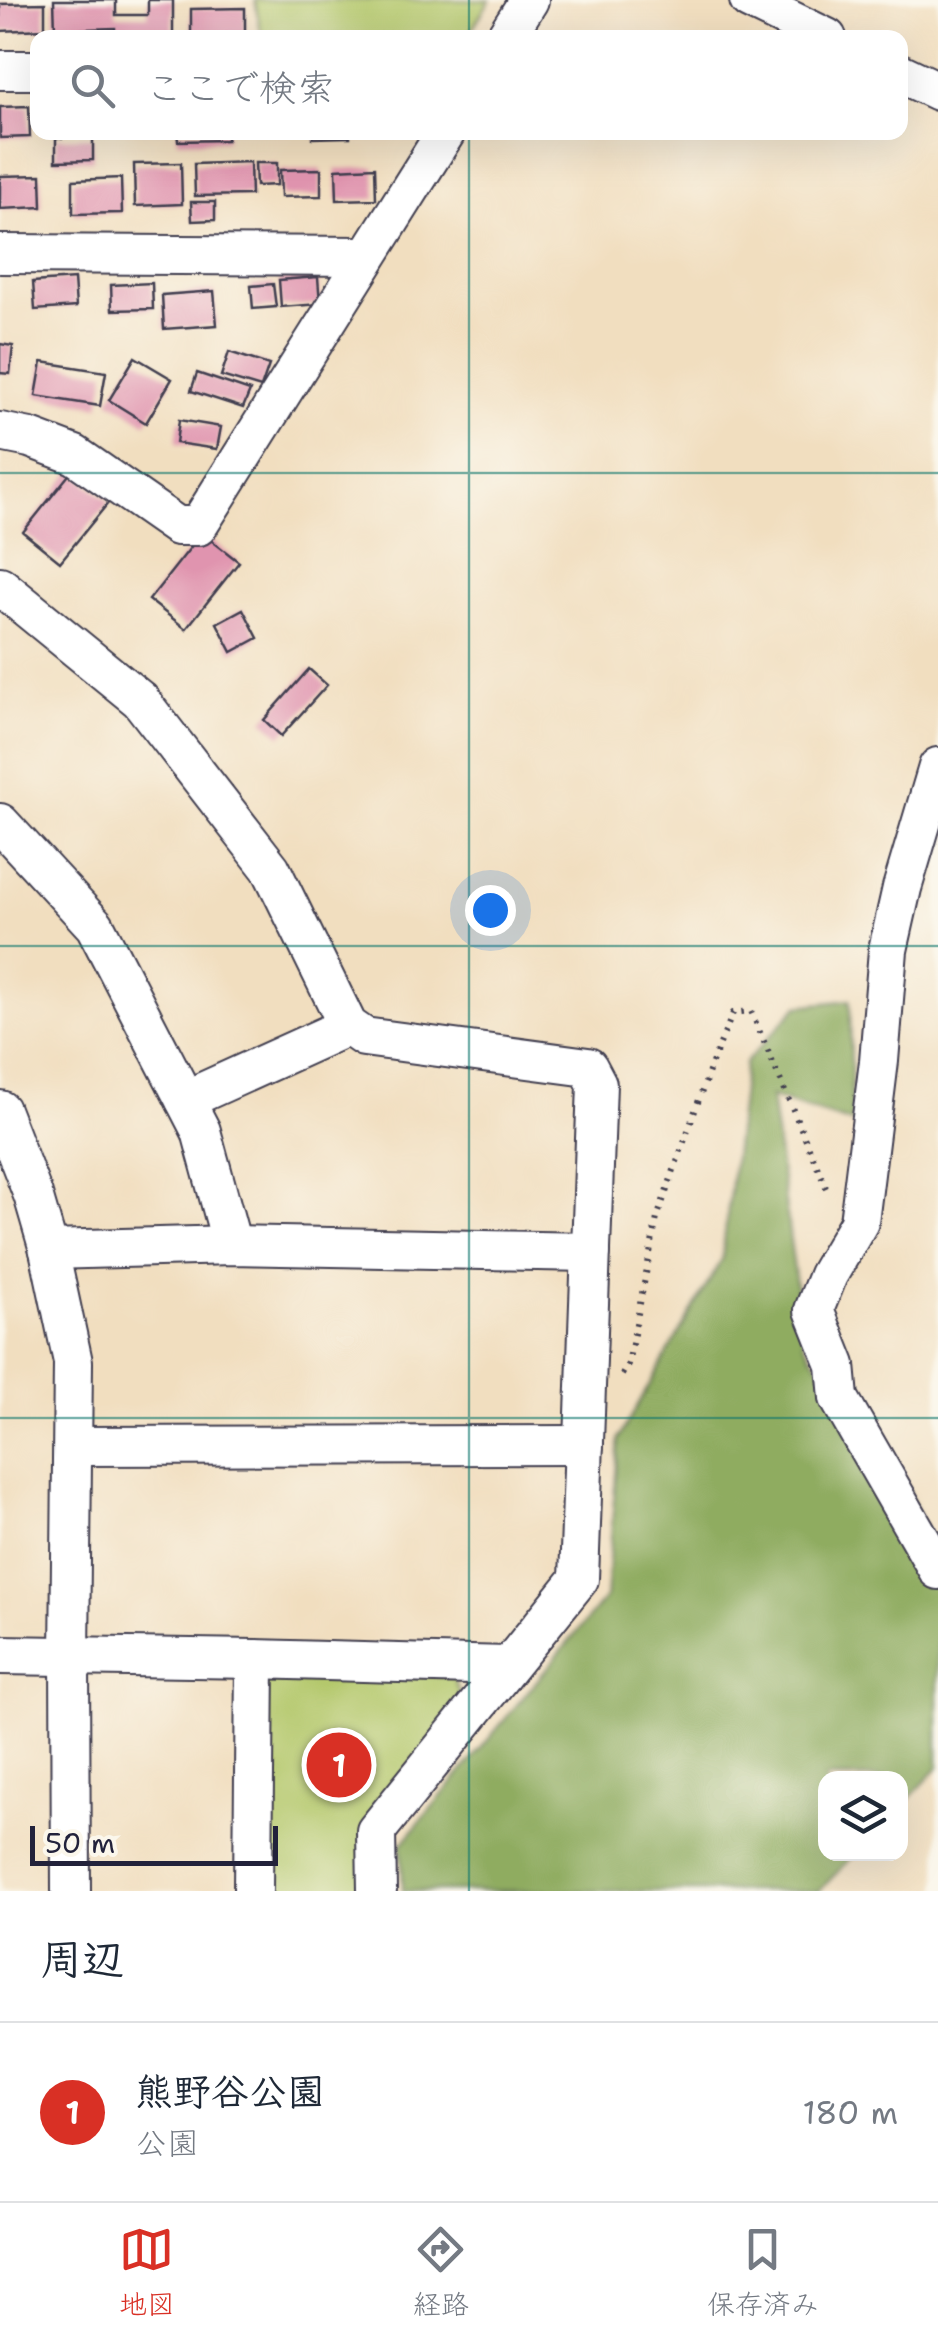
<!DOCTYPE html>
<html lang="ja">
<head>
<meta charset="utf-8">
<style>
  :root { --surface:#fff; --page:#f2f2f3; --text:#1f2937; --muted:#747a83; --line:#e0e1e3; --accent:#d93025 }
  body { margin:0; font-family:"Shantell Sans","Klee One",sans-serif; background:var(--page); color:var(--text) }
  .controls { position:absolute; right:30px; bottom:30px; display:grid; overflow:hidden; border-radius:20px; box-shadow:0 10px 40px #0002 }
  .controls button { width:90px; height:90px; display:grid; place-items:center; padding:0; border:0; border-bottom:2px solid var(--line); background:var(--surface); color:var(--text); font:50px sans-serif }
  .scale { position:absolute; left:30px; bottom:25px; width:248px; box-sizing:border-box; padding-left:10px; border:5px solid #22223b; border-top:0; font-size:28px; line-height:35px; white-space:nowrap; color:#22223b; -webkit-text-stroke:8px #fbf7ec; paint-order:stroke }
  .you { position:absolute; left:490px; top:910px; width:35px; height:35px; margin:-25px; border:8px solid #fff; border-radius:50%; background:#1a73e8; box-shadow:0 0 0 15px #1a73e833 }
  .badge { display:grid; place-items:center; width:65px; height:65px; border-radius:50%; background:var(--accent); color:#fff; font-size:32px; font-weight:700 }
  .pin { position:absolute; translate:-50% -50%; border:5px solid #fff; box-shadow:0 2px 10px #0006 }
  .list { margin:0; padding:0; list-style:none }
  h2 { display:flex; justify-content:space-between; align-items:center; height:130px; margin:0; padding:0 40px; font-size:42px }
  h2 small { font-size:32px; font-weight:400; color:var(--muted) }
  .list li { display:grid; grid-template-columns:65px 1fr auto; gap:30px; align-items:center; box-sizing:border-box; height:180px; padding:0 40px; border-top:2px solid var(--line) }
  .list b { display:block; font-size:38px; white-space:nowrap }
  .list p { margin:0; font-size:32px; white-space:nowrap; color:var(--muted) }
  .list em { font-size:32px; font-style:normal; color:var(--muted) }
  .icon { flex:none; width:55px; height:55px; fill:none; stroke:currentColor; stroke-width:2; stroke-linecap:round; stroke-linejoin:round }
  .map { position:relative; flex:none; width:938px; height:1891px; overflow:hidden }
  .search { position:absolute; background:var(--surface); box-shadow:0 10px 40px #0002; left:30px; right:30px; top:30px; height:110px; display:flex; align-items:center; gap:25px; box-sizing:border-box; padding:0 35px; border-radius:20px; color:var(--muted); font-size:38px }
  .sheet { height:310px; background:var(--surface) }
  nav { display:flex; justify-content:space-around; align-items:center; box-sizing:border-box; height:140px; border-top:2px solid var(--line); background:var(--surface); font-size:28px; color:var(--muted) }
  nav a { display:grid; justify-items:center; gap:5px }
  nav .on { color:var(--accent) }
  .map>svg:first-child { display:block }
  .green { fill:#b4c86c; stroke:#6b7554; stroke-width:2.5 }
  .forest { fill:#8fac60; stroke:#58674e; stroke-width:2.5 }
  .building { fill:#e094af }
  .lines { fill:none; stroke-linecap:round; stroke-linejoin:round }
  .minor-casing { stroke:#413e4f; stroke-width:42 }
  .path { stroke:#413e4f; stroke-width:6; stroke-dasharray:2.5 8; stroke-linecap:butt }
  .minor { stroke:#fff; stroke-width:38 }
  .grid { fill:none; stroke:#0f766e; stroke-width:2.5; stroke-opacity:0.55 }
</style>
</head>
<body>
<div class="map">
<svg width="938" height="1891" viewBox="0 0 938 1891">
  <rect width="100%" height="100%" fill="#fbf7ec"/>
  <filter id="ink" filterUnits="userSpaceOnUse"><feTurbulence type="fractalNoise" baseFrequency=".01" numOctaves="2"/><feDisplacementMap in="SourceGraphic" scale="20" xChannelSelector="R" yChannelSelector="G"/><feConvolveMatrix kernelMatrix="1 2 1 2 8 2 1 2 1" color-interpolation-filters="sRGB"/></filter>
  <filter id="wash" filterUnits="userSpaceOnUse"><feTurbulence type="fractalNoise" baseFrequency=".0048" numOctaves="4" result="noise"/><feDisplacementMap in="SourceGraphic" scale="40" xChannelSelector="R" yChannelSelector="G"/><feGaussianBlur stdDeviation="2.25" result="paint"/><feColorMatrix in="noise" values="0 0 0 0 0 0 0 0 0 0 0 0 0 0 0 0 0 1.4 0 .05"/><feComposite in="paint" operator="in"/></filter>
  <g filter="url(#wash)">
    <rect width="100%" height="100%" fill="#f1debf"/>
    <g class="green">
      <path d="M255,0H490L467,37L262,38Z"/>
      <path d="M264,1675L452,1676L464,1702L363,1891H265Z"/>
    </g>
    <path class="forest" d="M850,1000L852,1123L771,1097L804,1344L905,1485L938,1558V1768L901,1807L900,1778H826V1854H855L819,1891H403L401,1845L606,1597L619,1438L722,1259L745,1063L798,1006Z"/>
    <g id="blocks">
      <g class="building">
        <path d="M54,0H116V15H148V0H173V38H115V28L55,30Z"/>
        <path d="M45,3V29L0,31V4Z"/>
        <path d="M245,8V36L197,38V36H191V9Z"/>
        <path d="M29,106L30,137L0,138V107Z"/>
        <path d="M177,132H227V140L178,141Z"/>
        <path d="M313,132H350V137L313,138Z"/>
        <path d="M93,137V160L56,161V138Z"/>
        <path d="M250,162L251,195L195,196L194,164Z"/>
        <path d="M181,163L182,204L135,206L134,164Z"/>
        <path d="M255,163H277V185L256,186Z"/>
        <path d="M375,167L376,199L337,200L336,169Z"/>
        <path d="M321,169V196L281,197L280,170Z"/>
        <path d="M41,175L42,207L0,209V176Z"/>
        <path d="M121,178L122,213L73,214V180Z"/>
        <path d="M191,202H215V220L192,221Z"/>
        <path d="M318,277L320,304L281,307L279,280Z"/>
        <path d="M74,279L76,307L35,310L33,282Z"/>
        <path d="M152,283L153,309L112,310L111,285Z"/>
        <path d="M273,284L276,307L253,309L251,286Z"/>
        <path d="M214,291L217,325L164,329L162,295Z"/>
        <path d="M0,344L13,346L10,374L0,373Z"/>
        <path d="M229,352L269,365L261,388L221,376Z"/>
        <path d="M135,357L172,379L146,423L109,400Z"/>
        <path d="M42,362L106,372L100,406L36,396Z"/>
        <path d="M197,373L250,391L243,408L191,391Z"/>
        <path d="M179,420L221,427L217,449L176,443Z"/>
        <path d="M72,471L109,502L60,562L23,532Z"/>
        <path d="M202,533L239,562L186,629L149,600Z"/>
        <path d="M243,609L258,638L232,652L217,623Z"/>
        <path d="M309,669L327,685L281,736L264,720Z"/>
      </g>
    </g>
  </g>
  <g filter="url(#ink)">
    <use href="#blocks" fill-opacity="0" stroke="#413e4f" stroke-width="2.5"/>
    <g class="lines">
      <defs>
        <g id="minor">
          <path d="M749,0L827,38"/>
          <path d="M505,38L529,0"/>
          <path d="M0,70H38"/>
          <path d="M900,73L938,91"/>
          <path d="M0,254L367,256"/>
          <path d="M0,432L30,438L75,455L177,526H198L446,132"/>
          <path d="M0,586L140,700L271,869L348,1026L364,1037L588,1067L597,1084L579,1579L376,1831L377,1891"/>
          <path d="M938,767L902,888L888,950L879,1061L859,1222L828,1275L814,1310L836,1365L839,1398L938,1570"/>
          <path d="M0,823L95,926L201,1131L232,1245"/>
          <path d="M185,1100L348,1026"/>
          <path d="M0,1110L33,1195L49,1250L73,1362L70,1657L71,1891"/>
          <path d="M49,1250L232,1245L591,1252"/>
          <path d="M73,1446L584,1445"/>
          <path d="M0,1655L255,1659L507,1666"/>
          <path d="M253,1891L255,1659"/>
        </g>
      </defs>
      <use href="#minor" class="minor-casing"/>
      <path class="path" d="M622,1375L628,1364L657,1218L712,1063L733,1013L751,1011L827,1190"/>
      <use href="#minor" class="minor"/>
    </g>
  </g>
  <path class="grid" d="M469,0V38M469,132V1891M0,473H938M0,946H938M0,1418H938"/>
</svg>
<div class="controls">
<button><svg class="icon" aria-label="layers" viewBox="0 0 24 24"><path d="M12 4l9 5-9 5-9-5zM3 14l9 5 9-5"/></svg></button>
</div>
<div class="scale">50 m</div>
<div class="you"></div>
<div class="pin badge" style="left:339px;top:1765px">1</div>
<div class="search"><svg class="icon" aria-label="search" viewBox="0 0 24 24"><circle cx="10" cy="10" r="6"/><path d="M15 15l6 6"/></svg>ここで検索</div>
</div>
<section class="sheet">
<h2>周辺<small></small></h2>
<ul class="list">
<li><span class="badge">1</span><div><b>熊野谷公園</b><p>公園</p></div><em>180 m</em></li>
</ul>
</section>
<nav>
<a class="on"><svg class="icon" aria-label="map" viewBox="0 0 24 24"><path d="M3 6l6-2 6 2 6-2v14l-6 2-6-2-6 2zM9 4v14M15 6v14"/></svg>地図</a>
<a><svg class="icon" aria-label="directions" viewBox="0 0 24 24"><path d="M12 3l9 9-9 9-9-9zM9 14v-3h6M13 9l2 2-2 2"/></svg>経路</a>
<a><svg class="icon" aria-label="saved" viewBox="0 0 24 24"><path d="M7 4h10v16l-5-4-5 4z"/></svg>保存済み</a>
</nav>
</body>
</html>
